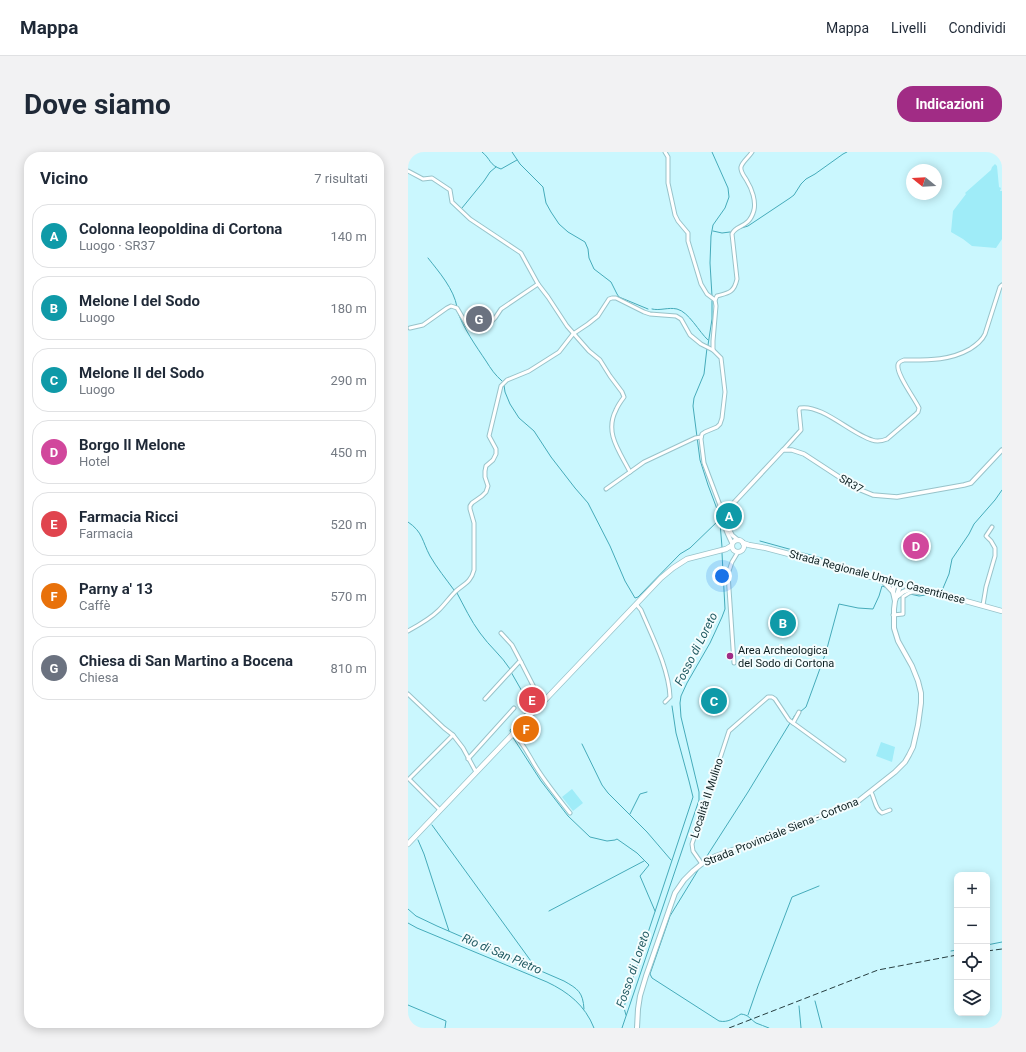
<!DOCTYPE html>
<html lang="it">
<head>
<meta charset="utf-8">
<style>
  :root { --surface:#fff; --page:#f2f2f3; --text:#1f2937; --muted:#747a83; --line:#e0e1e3; --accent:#a12c85 }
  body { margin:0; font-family:Roboto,sans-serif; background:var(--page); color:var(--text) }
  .controls { position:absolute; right:12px; bottom:12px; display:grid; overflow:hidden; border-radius:8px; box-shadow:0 2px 10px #0003 }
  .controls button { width:36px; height:36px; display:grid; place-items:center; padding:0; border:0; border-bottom:1px solid var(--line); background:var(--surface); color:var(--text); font:20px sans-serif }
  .compass { position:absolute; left:498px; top:12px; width:36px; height:36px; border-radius:50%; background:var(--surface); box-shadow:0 2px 10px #0003; rotate:288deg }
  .you { position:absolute; left:314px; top:424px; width:14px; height:14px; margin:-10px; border:3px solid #fff; border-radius:50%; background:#1a73e8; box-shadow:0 0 0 6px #1a73e833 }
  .badge { display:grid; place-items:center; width:26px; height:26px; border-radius:50%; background:var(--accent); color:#fff; font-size:13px; font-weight:700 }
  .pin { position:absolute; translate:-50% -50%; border:2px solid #fff; box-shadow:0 1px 4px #0006 }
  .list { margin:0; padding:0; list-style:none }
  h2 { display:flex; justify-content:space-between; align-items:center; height:52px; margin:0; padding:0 16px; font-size:17px }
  h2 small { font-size:13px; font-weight:400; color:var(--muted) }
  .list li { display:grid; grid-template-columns:26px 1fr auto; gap:12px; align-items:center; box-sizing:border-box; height:64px; margin:0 8px 8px; padding:0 8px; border:1px solid var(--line); border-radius:16px }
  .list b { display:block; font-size:15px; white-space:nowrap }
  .list p { margin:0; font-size:13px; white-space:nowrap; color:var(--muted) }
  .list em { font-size:13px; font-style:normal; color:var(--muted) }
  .icon { flex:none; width:22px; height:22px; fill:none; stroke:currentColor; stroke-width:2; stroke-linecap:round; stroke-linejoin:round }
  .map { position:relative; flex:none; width:594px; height:876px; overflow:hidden; border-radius:16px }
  header { display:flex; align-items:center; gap:24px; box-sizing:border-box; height:56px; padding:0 20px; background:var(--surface); border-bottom:1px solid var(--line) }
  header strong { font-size:19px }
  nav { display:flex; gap:22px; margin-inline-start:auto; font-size:14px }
  .intro { display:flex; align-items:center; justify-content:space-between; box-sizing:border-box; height:96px; padding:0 24px }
  h1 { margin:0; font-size:28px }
  .button { padding:10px 18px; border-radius:16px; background:var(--accent); color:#fff; font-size:14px; font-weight:700 }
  main { display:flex; gap:24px; padding:0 24px }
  aside { flex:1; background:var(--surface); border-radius:16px; box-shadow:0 2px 10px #0003 }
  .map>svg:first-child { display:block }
  .green { fill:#9fecf8 }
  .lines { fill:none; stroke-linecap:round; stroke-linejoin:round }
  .stream { stroke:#45abba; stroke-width:1 }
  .minor-casing { stroke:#98c3ca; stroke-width:5 }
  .tertiary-casing { stroke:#98c3ca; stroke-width:5.5 }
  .secondary-casing { stroke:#98c3ca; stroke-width:6 }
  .primary-casing { stroke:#98c3ca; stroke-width:6 }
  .minor { stroke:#fff; stroke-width:3 }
  .tertiary { stroke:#fff; stroke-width:3.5 }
  .secondary { stroke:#fff; stroke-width:4 }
  .primary { stroke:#fff; stroke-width:4.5 }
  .rail { stroke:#273d3f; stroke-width:1; stroke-dasharray:6 3; stroke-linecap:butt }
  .poi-dot { fill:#a12c85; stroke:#f4fdfe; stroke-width:1.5 }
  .labels { text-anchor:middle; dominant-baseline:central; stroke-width:4; stroke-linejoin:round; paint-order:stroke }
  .street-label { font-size:11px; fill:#0d1f21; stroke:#f4fdfe }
  .poi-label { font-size:11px; fill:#0d1f21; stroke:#f4fdfe; text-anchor:start }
  .water-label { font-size:12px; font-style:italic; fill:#225b63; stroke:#f4fdfe }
</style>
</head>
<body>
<header>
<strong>Mappa</strong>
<nav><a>Mappa</a><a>Livelli</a><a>Condividi</a></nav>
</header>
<div class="intro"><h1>Dove siamo</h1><a class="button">Indicazioni</a></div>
<main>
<aside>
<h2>Vicino<small>7 risultati</small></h2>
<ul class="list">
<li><span class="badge" style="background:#0f9aa8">A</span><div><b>Colonna leopoldina di Cortona</b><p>Luogo · SR37</p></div><em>140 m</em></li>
<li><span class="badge" style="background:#0f9aa8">B</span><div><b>Melone I del Sodo</b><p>Luogo</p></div><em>180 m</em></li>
<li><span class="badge" style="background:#0f9aa8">C</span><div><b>Melone II del Sodo</b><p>Luogo</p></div><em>290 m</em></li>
<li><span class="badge" style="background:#d1479c">D</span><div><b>Borgo Il Melone</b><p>Hotel</p></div><em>450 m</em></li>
<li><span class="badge" style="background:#e0444e">E</span><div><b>Farmacia Ricci</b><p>Farmacia</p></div><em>520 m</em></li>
<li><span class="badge" style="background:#e8710a">F</span><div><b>Parny a' 13</b><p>Caffè</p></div><em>570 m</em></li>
<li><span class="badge" style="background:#6b7280">G</span><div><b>Chiesa di San Martino a Bocena</b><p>Chiesa</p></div><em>810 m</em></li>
</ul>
</aside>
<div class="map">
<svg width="594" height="876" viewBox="0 0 594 876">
  <rect width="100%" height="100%" fill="#caf7fe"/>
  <g class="green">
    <path d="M587,12L589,14L591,35L593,36L592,39H594V87L588,96L564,94L555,87L543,80L545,59L558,42L557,41L583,18L584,15Z"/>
    <path d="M473,590L487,595L484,610L468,604Z"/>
    <path d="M164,637L175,651L165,659L154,645Z"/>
  </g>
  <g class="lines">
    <g class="stream">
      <path d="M74,0C83,7 81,13 93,17L109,8"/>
      <path d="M104,0L112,12L135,35L138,51L143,60L151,72L160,80L177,90L180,97L181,106L186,117L203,130L209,142L211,145L240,157"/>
      <path d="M304,0L320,36L321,45L317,56L305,73L303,84L302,111L304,144"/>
      <path d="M54,56L76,29L82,20L88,15"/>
      <path d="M330,77L340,74L382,46L386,43L393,32L398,27L407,22L435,2L439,0"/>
      <path d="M305,79L314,81L322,80"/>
      <path d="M20,106C31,120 46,137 49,155"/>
      <path d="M244,157C252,159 260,155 269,157C281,160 291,180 300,188"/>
      <path d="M49,158C55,176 68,194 78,209C83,217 87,223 94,229"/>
      <path d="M300,193L304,167V149"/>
      <path d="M299,196L296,222L286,246L285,254L292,308L300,333L309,357L312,371L314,395"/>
      <path d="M96,233L97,240L102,252L111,266L126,279L143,305L167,336L180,351L202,394L217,429L227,446L230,445L272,402L282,396L311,368"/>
      <path d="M0,370C15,380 14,389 22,404C29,416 38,427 46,438"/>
      <path d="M352,389L417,407"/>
      <path d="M49,441C56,454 63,469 72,481C81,494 94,504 102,517"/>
      <path d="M533,441L541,422L544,407L561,382L566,372L587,348L594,338"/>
      <path d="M502,442L511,444L524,442"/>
      <path d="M392,560L398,555L418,500L431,452L450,456L465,457L471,444L474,434L477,435"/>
      <path d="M384,568L387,563L389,561"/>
      <path d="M103,582L102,578L123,555L103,520"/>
      <path d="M104,584L133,629L160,664L182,685L199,689L207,688L209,687L229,701L241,713L232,724L247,759"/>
      <path d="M174,592L194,633L200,641L239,680L263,708"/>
      <path d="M222,662L232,642L239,640"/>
      <path d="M24,673L128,816"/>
      <path d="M10,688L16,702L41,779"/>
      <path d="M297,707L340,640L382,571"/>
      <path d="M292,715L262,764L242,822L244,826L311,869C320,871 326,866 333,862C341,863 342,867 348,871C352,873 357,874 361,876"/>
      <path d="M578,723V722"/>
      <path d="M0,757L8,764L29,774L156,829C170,837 175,840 176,857"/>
      <path d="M141,759L236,709"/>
      <path d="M0,771L9,776L139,830C160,840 177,853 186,876"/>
      <path d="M579,793L594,790"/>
      <path d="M543,799L549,798"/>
      <path d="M407,849L414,876"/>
      <path d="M0,853L38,869L37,876"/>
      <path d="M391,854L393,876"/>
      <path d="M218,863L216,856L218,847L285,645L281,629L268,581L264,554"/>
      <path d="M340,863L350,834L384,745L411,734"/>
      <path d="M214,876L291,648V640L273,565L272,551L273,544L279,531L302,491L314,465L317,457L314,401"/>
    </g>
    <defs>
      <g id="minor">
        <path d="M257,0L260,5V31L267,63L270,69L280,81V89L293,132L299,142L307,148L308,154L305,189V198"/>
        <path d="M0,19L15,27L24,26L42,38L44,50L62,67L113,101L130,132L140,145L159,174L181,199L192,208L202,224L214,240L216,245C213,249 210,253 208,258C196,281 212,300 222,320"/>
        <path d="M307,148L309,144C320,141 326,141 329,127L324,82C328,72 341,77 346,58C348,49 344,37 339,29C337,25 332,20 333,15C334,10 341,5 344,0"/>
        <path d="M2,176L15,173L39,156L43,154L49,156L59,173L63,171L69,176H74L79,174L87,166L93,157L130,132"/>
        <path d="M375,298L393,278L391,258L392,256C414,252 443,282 464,288C469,290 474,289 479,287L507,263L510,260L511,256C507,247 488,222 490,213C490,210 493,209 496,208C519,208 541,209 562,197C568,193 574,189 577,182L592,135L594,133"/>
        <path d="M198,337L236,310L287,286L293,285"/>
        <path d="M228,452L233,458C244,484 261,517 262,545L257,550"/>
        <path d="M575,453L578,435L587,404V396L583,389L578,384L584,375"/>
        <path d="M485,463L495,462V445C498,443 501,440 505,440C511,440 513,442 518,438"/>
        <path d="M0,479C11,473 22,467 31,458C37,452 42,445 48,439C56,432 63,430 66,418V371L62,357V354L64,351L74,344L78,340L80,334L77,325V319L78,314L85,308L88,302V297L81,284L93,234L99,228L121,219L151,200L165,182L180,172L190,164L201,147L204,146H208L236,160L242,162L268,164L273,167L282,183L293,192L305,198L313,206L317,240L314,266L312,272L309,275L297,280L294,282L293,287L296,311L313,356L316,362"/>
        <path d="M93,481L104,493L113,510"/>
        <path d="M326,511L320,422L324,410L330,400"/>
        <path d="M0,542L36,576L45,583L55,596L68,620"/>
        <path d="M77,547L111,510H113L134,551"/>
        <path d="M385,571L391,560"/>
        <path d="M105,581C115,590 121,604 128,615C138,631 150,646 162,661"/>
        <path d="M60,607L106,556"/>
        <path d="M463,640C467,647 467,657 474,661L482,658"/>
        <path d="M32,658L1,627L45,583"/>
        <path d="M294,712L285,699L284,692L321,579L360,545H364L367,547L381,568L436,608"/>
      </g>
      <g id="tertiary">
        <path d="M319,373L324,383L330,388"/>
        <path d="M324,391C318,378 311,368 321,356L375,298H384L396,302L448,336L465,343L489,345L556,333L563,331L594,298"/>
      </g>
      <g id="secondary">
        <path d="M474,428L485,440"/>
        <path d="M490,444L495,440L507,435"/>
        <path d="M229,876L230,857L232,844L238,824L267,741L276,728L285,719L296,710L308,704L355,687L449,650L487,620L497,610L501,603L505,595L510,573L513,551V541L510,529L504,514L490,489L486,476V457L487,449L491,437L490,432L486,435L485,440L487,449"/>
      </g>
      <g id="primary">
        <circle cx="330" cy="394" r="6"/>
        <path d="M335,391L341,393L358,396L419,412L474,428L518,438L594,459"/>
        <path d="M0,692L253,426L265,416L279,407L318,397L323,394"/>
      </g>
    </defs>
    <use href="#minor" class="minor-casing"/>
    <use href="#tertiary" class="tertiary-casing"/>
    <use href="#secondary" class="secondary-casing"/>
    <use href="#primary" class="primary-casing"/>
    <use href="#minor" class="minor"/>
    <use href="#tertiary" class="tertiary"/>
    <use href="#secondary" class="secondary"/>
    <use href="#primary" class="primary"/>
    <g class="rail">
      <path d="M579,799L594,797"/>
      <path d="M321,876L470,818L549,803"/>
    </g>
  </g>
  <circle class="poi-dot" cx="322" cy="504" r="4"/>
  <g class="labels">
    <g class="street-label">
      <text transform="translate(443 332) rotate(30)">SR37</text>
      <text transform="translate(469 425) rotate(15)">Strada Regionale Umbro Casentinese</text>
      <text transform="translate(299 646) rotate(-72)">Località Il Mulino</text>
      <text transform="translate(373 680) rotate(-22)">Strada Provinciale Siena - Cortona</text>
    </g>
    <g class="poi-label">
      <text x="330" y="498">Area Archeologica<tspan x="330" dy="13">del Sodo di Cortona</tspan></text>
    </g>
    <g class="water-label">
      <text transform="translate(288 497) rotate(-63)">Fosso di Loreto</text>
      <text transform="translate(94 802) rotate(23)">Rio di San Pietro</text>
      <text transform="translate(225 817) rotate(-71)">Fosso di Loreto</text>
    </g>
  </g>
</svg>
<div class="controls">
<button>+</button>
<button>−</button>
<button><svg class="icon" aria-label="locate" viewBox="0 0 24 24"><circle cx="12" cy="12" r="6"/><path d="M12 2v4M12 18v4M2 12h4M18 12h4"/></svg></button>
<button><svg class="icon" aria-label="layers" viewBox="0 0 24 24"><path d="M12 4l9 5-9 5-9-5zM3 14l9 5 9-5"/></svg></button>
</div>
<svg class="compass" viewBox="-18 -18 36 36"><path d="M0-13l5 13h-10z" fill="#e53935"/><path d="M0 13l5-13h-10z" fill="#747a83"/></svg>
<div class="you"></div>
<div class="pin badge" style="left:321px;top:364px;background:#0f9aa8">A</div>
<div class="pin badge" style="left:375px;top:471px;background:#0f9aa8">B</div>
<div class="pin badge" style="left:306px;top:549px;background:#0f9aa8">C</div>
<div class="pin badge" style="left:508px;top:394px;background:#d1479c">D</div>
<div class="pin badge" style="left:124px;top:548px;background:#e0444e">E</div>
<div class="pin badge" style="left:118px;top:577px;background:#e8710a">F</div>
<div class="pin badge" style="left:71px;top:167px;background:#6b7280">G</div>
</div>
</main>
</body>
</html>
